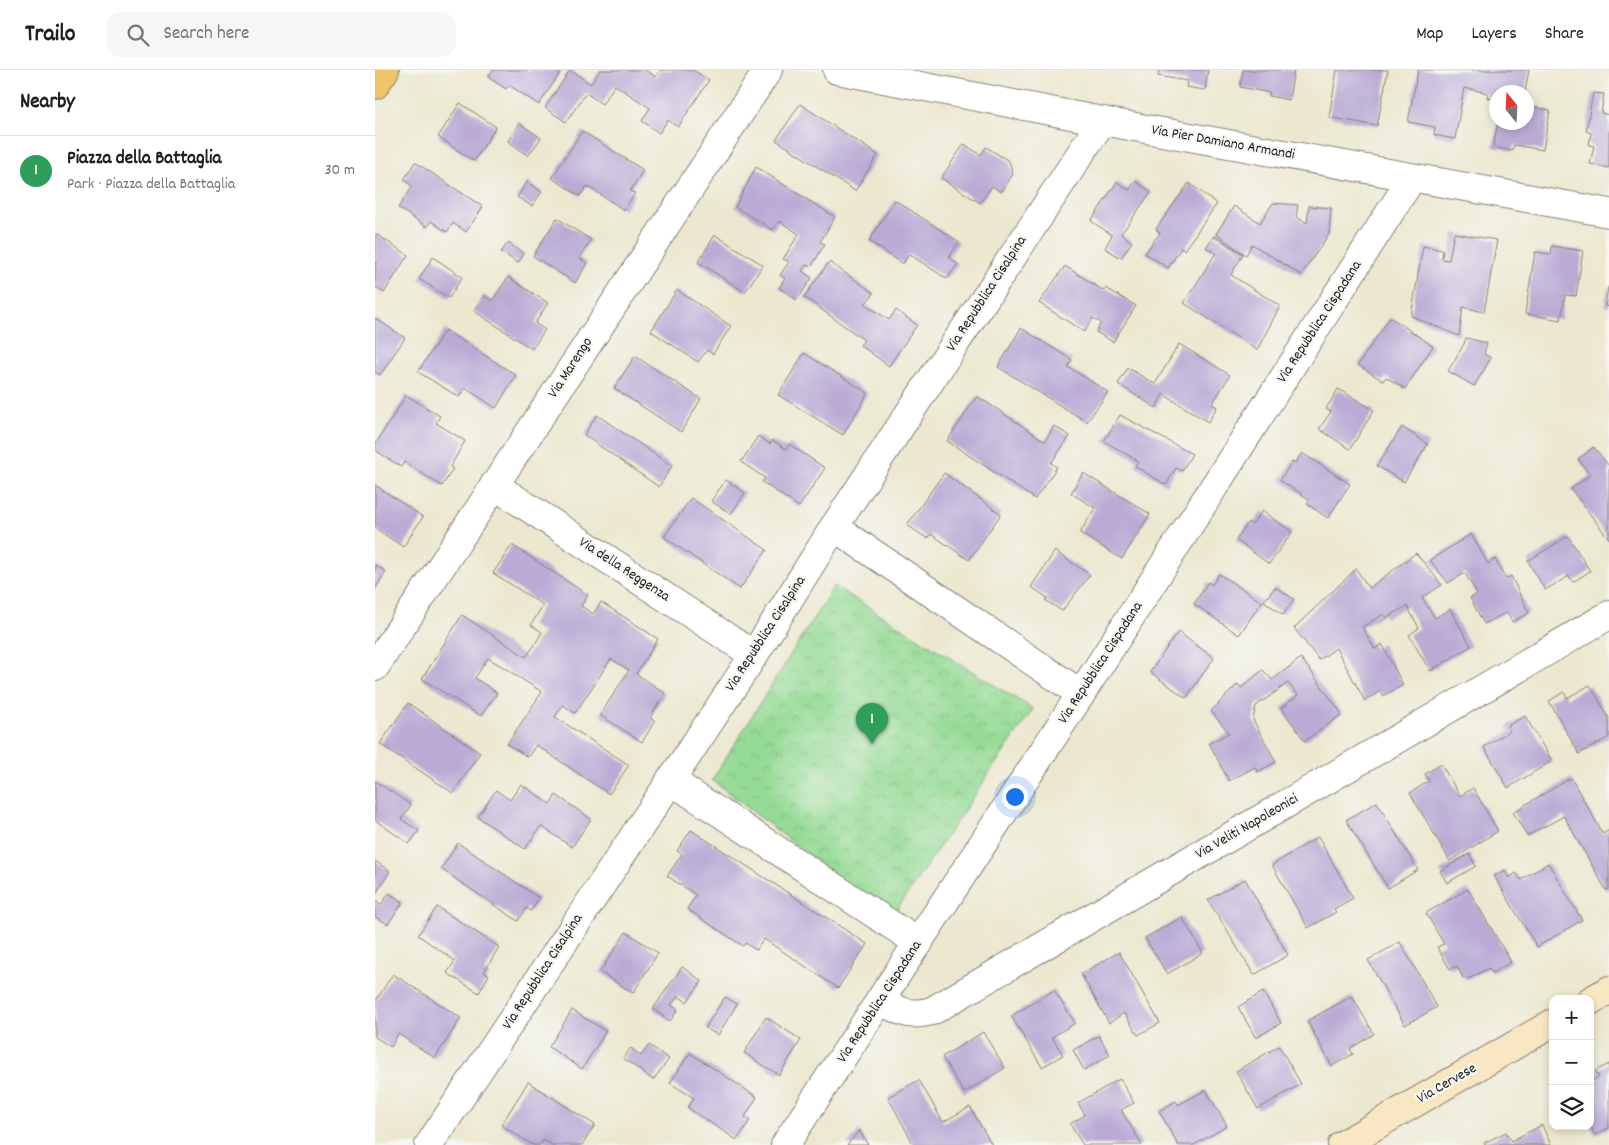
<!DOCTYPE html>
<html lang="en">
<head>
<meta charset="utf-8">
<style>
  :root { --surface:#fff; --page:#f6f6f6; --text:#202124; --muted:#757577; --line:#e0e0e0; --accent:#2563eb }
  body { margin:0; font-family:Dekko,sans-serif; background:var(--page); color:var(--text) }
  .controls { position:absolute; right:15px; bottom:15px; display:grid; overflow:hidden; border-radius:10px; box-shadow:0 2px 8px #0003 }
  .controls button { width:45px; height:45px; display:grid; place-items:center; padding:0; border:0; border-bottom:1px solid var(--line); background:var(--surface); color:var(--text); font:25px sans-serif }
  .compass { position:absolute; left:1114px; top:15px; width:45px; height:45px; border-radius:50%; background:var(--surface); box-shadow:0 2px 8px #0003; rotate:342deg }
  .you { position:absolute; left:639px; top:726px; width:18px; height:18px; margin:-12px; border:4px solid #fff; border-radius:50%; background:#1a73e8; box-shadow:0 0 0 8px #1a73e833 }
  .badge { display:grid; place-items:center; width:32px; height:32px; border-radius:50%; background:var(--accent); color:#fff; font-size:16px; font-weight:700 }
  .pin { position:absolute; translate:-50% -41px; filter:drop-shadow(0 1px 2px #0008) }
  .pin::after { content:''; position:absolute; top:26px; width:18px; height:15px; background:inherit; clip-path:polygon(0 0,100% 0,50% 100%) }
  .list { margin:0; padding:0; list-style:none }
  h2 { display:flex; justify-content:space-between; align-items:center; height:65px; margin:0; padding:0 20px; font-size:21px }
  h2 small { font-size:16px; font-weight:400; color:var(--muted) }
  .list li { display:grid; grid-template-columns:32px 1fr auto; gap:15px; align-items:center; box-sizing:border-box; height:70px; padding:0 20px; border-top:1px solid var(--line) }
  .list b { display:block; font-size:19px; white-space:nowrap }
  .list p { margin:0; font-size:16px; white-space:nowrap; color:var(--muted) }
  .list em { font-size:16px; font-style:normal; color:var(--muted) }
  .icon { flex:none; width:28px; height:28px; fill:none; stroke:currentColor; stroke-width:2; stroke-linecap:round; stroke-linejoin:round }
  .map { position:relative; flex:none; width:1234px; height:1075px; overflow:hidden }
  header { display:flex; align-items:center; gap:30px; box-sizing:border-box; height:70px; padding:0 25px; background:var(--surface); border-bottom:1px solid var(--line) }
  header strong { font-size:24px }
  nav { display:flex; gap:28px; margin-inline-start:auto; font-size:18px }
  .search { width:350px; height:45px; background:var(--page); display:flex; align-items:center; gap:12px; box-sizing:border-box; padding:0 18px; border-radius:15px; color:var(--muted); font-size:19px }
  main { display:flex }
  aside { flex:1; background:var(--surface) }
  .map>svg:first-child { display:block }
  .park { fill:url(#park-crowns); stroke:#587c58 }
  .building { fill:#baabd5 }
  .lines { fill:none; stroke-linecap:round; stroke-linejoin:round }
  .minor-casing { stroke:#848276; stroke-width:30 }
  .secondary-casing { stroke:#848276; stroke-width:30 }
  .primary-casing { stroke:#848276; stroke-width:30 }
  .minor { stroke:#fff; stroke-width:28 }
  .secondary { stroke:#f9e7c3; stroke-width:28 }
  .primary { stroke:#efc469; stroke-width:28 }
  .labels { text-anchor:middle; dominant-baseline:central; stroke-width:4.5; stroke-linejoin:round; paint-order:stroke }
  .street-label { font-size:15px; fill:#1c1c1c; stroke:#f6f6f2 }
</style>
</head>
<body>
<header>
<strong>Trailo</strong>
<div class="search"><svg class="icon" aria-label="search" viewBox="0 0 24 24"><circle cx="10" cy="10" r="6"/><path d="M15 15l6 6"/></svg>Search here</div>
<nav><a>Map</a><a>Layers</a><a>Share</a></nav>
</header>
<main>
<aside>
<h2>Nearby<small></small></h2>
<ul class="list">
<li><span class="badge" style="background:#2e9e5b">1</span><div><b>Piazza della Battaglia</b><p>Park · Piazza della Battaglia</p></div><em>30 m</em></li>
</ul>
</aside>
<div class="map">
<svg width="1234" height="1075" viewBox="0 0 1234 1075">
  <defs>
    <pattern id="park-crowns" width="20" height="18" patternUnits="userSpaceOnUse" patternTransform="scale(1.25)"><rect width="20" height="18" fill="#95db95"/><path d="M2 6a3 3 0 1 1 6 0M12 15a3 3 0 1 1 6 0" fill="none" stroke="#80bb80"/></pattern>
  </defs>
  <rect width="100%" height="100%" fill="#f6f6f2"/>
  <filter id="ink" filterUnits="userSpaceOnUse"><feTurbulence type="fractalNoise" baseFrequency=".02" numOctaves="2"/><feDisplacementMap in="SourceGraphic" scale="10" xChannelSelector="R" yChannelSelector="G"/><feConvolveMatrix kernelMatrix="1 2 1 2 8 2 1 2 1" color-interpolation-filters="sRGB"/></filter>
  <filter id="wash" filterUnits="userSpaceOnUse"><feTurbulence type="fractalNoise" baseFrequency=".0096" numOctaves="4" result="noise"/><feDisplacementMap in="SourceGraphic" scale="20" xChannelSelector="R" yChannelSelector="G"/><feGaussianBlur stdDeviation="1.12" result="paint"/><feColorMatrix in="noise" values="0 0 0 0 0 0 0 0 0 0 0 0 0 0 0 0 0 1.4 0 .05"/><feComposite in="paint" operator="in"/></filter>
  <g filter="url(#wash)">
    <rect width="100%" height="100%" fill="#ece8d0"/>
    <path class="park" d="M459,516L658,639L516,848L337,710Z"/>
    <g id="blocks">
      <g class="building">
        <path d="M118,0H187L164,35L134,15L131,19L113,7Z"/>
        <path d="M195,0L216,14L225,0H270L281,7L286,0H318L334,10L303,57L293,50L284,63L267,51L275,38L240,15L227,34L211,23L191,52L170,38Z"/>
        <path d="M784,0H833L830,20L811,17L812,11L783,6Z"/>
        <path d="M868,0H919L914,30L894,26L895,23L865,17Z"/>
        <path d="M962,0H1013L1002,56L954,47Z"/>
        <path d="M1043,0H1154L1150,22H1122V30L1112,28L1113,23L1089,18L1080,69L1059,65L1060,57L1033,52Z"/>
        <path d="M1218,23L1229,24L1226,43L1234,45V98L1215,94L1219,76L1214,75L1216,63L1211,61Z"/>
        <path d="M85,33L121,57L99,91L63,67Z"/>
        <path d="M425,34L503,85L480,121L401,70Z"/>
        <path d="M1152,36L1175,40L1168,80L1139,75L1137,81L1118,77L1123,52H1152Z"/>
        <path d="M144,53L166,68L153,86L133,71Z"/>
        <path d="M207,61L268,100L255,121L260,123L249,140L212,116L205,126L177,108Z"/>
        <path d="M589,74L606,85L611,77L634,91L638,104L626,122L617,116L605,133L566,108Z"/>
        <path d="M40,92L108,137L91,162L78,153L72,162L56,151L52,157L23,138L37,116L29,110Z"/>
        <path d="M381,97L460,147L445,172L450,174L436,197L431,195L427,201L437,208L422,230L404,218L410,208L405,205L414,192L408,189L424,164L404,151L398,160L360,137Z"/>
        <path d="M760,111L776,122L746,164L757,172L746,188L730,178L737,165L716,151L742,112L754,120Z"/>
        <path d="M152,112L167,122L157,136L142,127Z"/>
        <path d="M814,113L842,134L809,180L806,178L793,198L770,183L785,163L781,159Z"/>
        <path d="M520,130L584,172L574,187L583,194L572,209L534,184L528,194L494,171Z"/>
        <path d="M898,133L923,135L921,147L932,153L934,136L956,138L954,164L926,205L877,174L871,185L841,164L859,136L885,153Z"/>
        <path d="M182,148L216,170L204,188L212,193L200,213L158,186Z"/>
        <path d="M1079,163L1122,170L1109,242L1088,237L1084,266L1036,246L1048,176L1068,180L1067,189L1074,190Z"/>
        <path d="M1,164L33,185L9,223L0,217Z"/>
        <path d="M340,165L388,195L370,222L323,192Z"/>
        <path d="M839,166L868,184L856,205L905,236L882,280L809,233L841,183L831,177Z"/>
        <path d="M133,173L149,184L143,193L126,182Z"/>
        <path d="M1177,176L1208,181L1201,226L1190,225L1186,250L1150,244L1160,182L1176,184Z"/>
        <path d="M58,187L87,207L74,228L44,209Z"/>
        <path d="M454,192L499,223L490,234L514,250L521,240L542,255L514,296L485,275L489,270L429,227Z"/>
        <path d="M690,196L729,221L731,218L761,236L738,272L721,262L726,253L718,248L709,262L664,233Z"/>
        <path d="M133,207L173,233L160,253L170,260L157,279L99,241L109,225L117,231Z"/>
        <path d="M1233,217H1234V237L1230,236Z"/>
        <path d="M302,220L356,256L338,284L332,280L323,292L276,261Z"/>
        <path d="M1015,247L1058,276L1030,319L1011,307L1008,311L983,295Z"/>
        <path d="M0,248L30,268L5,305L0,302Z"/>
        <path d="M646,258L697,290L693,297L733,322L712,352L623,297Z"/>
        <path d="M70,260L141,305L121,338L90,318L84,327L43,302Z"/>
        <path d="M1091,268L1112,273L1109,284L1116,288L1099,316L1073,301L1089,274Z"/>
        <path d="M804,274L855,305L837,334L842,337L833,352L788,324L781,338L743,314L753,298L780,314Z"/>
        <path d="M429,283L493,323L468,365L403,325Z"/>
        <path d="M260,286L326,329L306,362L239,318Z"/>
        <path d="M963,319L999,340L975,379L944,359L956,342L951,339Z"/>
        <path d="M31,325L65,346L61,353L90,371L75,397L78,399L67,416L29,392L26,397L0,380V375Z"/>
        <path d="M602,326L670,371L679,356L695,366L676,393L682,397L660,429L572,371Z"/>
        <path d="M222,345L297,396L284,417L209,365Z"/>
        <path d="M745,345L817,384L807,401L801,398L791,415L760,396L763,391L729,371Z"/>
        <path d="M1027,357L1053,374L1029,412L1002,396Z"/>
        <path d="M383,366L395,374L397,370L411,379L414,374L450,398L424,437L387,412L390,408L366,392Z"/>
        <path d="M1219,377L1234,396V469L1196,419L1215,405L1203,389Z"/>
        <path d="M927,383L975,414L953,448L932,434L935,430L905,410L917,392L920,393Z"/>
        <path d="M569,403L626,444L594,490L556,464L553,469L532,455Z"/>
        <path d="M708,403L775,444L747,489L705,463L720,438L696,423Z"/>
        <path d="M351,410L370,423L356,444L336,431Z"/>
        <path d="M0,415L48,447L28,477L0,458Z"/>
        <path d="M316,428L392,480L365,519L289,467Z"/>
        <path d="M887,441L917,462L894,494L861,470L874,452L877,455Z"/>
        <path d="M1096,464L1113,494L1120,489L1131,509L1136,506L1154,543L1137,552L1132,542L1109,554L1095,528L1102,524L1090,503L1073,513L1055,490Z"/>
        <path d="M1193,466L1215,501L1198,512L1194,506L1170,520L1153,491Z"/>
        <path d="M137,475L213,525L206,536L218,544L226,532L283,569L261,604L290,623L275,648L280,651L267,672L225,645L254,600L236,589L200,643L188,635L180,647L254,695L234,724L161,675L153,687L132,674L167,622L128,597L113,588L100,608L122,623L106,646L47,609L87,545L151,587L159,576L167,562L156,555L168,535L118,503Z"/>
        <path d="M680,481L715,505L687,541L670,530L673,528L656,517Z"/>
        <path d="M1041,483L1067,515L1047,528L1060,548L1075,539L1096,576L1055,601L1034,565L1044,558L1032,536L1011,548L1009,544L987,557L1000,579L1007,574L1028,615L1008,626L1005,621L990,631L961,578L944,590L919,558L981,499L994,518Z"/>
        <path d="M0,495L11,502L0,519Z"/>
        <path d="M844,504L887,532L864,565L819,534L833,512L837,515Z"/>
        <path d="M900,517L919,529L908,545L889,531Z"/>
        <path d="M803,562L839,588L811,628L775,602Z"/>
        <path d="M926,588L967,644L930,671L906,638L923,625L913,613L881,636L878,650L901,692L882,702L880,697L854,711L834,673L854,663L836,641L863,614L866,618L888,600L897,610Z"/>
        <path d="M1215,615L1234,648V667L1204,684L1174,631L1189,622L1192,628Z"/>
        <path d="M33,633L105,683L78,723L5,674Z"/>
        <path d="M1150,646L1177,691L1133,718L1109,677L1135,661L1132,656Z"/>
        <path d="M1066,694L1085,726L1098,718L1123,761L1075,791L1035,723L1054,711L1050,704Z"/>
        <path d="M1196,708L1228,764L1234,760V819L1231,820L1189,746L1152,766L1138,742Z"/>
        <path d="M0,711L36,735L26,749L44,761L34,774L0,750Z"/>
        <path d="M146,714L175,734L181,725L216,749L197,777L166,756L150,779L103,747L121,720L135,730Z"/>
        <path d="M1002,732L1043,800L1013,818L971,750Z"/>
        <path d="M316,760L492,874L463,918L389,869L381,880L370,873L368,876L312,839L321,825L292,806L307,784L302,781Z"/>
        <path d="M943,767L978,828L959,839L961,842L933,858L897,795Z"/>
        <path d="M83,773L164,828L156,841L152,838L143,851L66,799Z"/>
        <path d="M1094,784L1101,796L1072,813L1065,801Z"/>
        <path d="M0,791L15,801L0,825Z"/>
        <path d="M1173,793L1207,850L1162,877L1119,806L1130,800L1134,808L1141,803L1146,810Z"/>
        <path d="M870,809L913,885L879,905L833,830Z"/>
        <path d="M1093,819L1136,892L1117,903L1114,898L1093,909L1088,908L1082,896L1075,899L1062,877L1069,874L1051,843Z"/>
        <path d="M14,823L28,832L13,854L0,847V831L6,835Z"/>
        <path d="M62,837L124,877L109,902L114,905L104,923L72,903L80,891L43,865Z"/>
        <path d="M807,847L828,883L792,904L770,868Z"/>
        <path d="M251,862L283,883L258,923L225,902Z"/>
        <path d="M1025,872L1062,937L1030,955L993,890Z"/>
        <path d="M744,882L785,953L763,965L749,943L734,953L706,904Z"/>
        <path d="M307,897L327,911L312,932L303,926L296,935L303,940L295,951L278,939Z"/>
        <path d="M18,904L86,948L60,988L23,964L16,977L0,967V932Z"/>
        <path d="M679,920L700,953L677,967L688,985L667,997L636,946Z"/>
        <path d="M888,922L906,953L881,968L863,937Z"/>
        <path d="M977,926L999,964L975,979L978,984L957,996L932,951Z"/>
        <path d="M350,927L362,934L343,965L330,958Z"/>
        <path d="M197,940L231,961L207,999L174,977Z"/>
        <path d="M391,947L426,970L404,1005L369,983Z"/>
        <path d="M608,962L630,998L589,1023L567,987Z"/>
        <path d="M724,966L735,985L709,1000L698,980Z"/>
        <path d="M274,975L294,989L278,1010L248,988L256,978L266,986Z"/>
        <path d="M904,976L926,1014L883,1039L861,1001Z"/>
        <path d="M315,983L382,1027L370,1047L375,1050L362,1070L313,1038L319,1028L295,1013Z"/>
        <path d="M1234,994V1058L1220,1065L1215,1055V1012L1224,1007L1220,1001Z"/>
        <path d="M745,1009L759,1033L746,1040L767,1075H708L695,1054L710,1045L703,1033Z"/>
        <path d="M544,1010L568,1052L595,1037L617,1075H539L513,1027Z"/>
        <path d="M153,1012L220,1055L207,1075H177L168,1070L165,1075H158L126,1055Z"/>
        <path d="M831,1020L852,1056L819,1075H803L784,1041L801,1031L803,1035Z"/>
        <path d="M1167,1055L1176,1075H1110L1109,1073L1131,1062L1136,1071Z"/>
        <path d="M484,1060L493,1075H472L483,1062Z"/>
      </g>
    </g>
  </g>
  <g filter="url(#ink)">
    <use href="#blocks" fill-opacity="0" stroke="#848276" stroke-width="1"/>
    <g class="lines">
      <defs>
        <g id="minor">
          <path d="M462,0L727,51L1234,143"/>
          <path d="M119,415L379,585"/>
          <path d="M459,457L706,624"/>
          <path d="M0,597L393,0"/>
          <path d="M295,710L544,873"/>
          <path d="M506,931C527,942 533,947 557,941L1234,545"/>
          <path d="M54,1075L379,585L459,457L727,51"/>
          <path d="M410,1075L706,624L1037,108"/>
        </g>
        <g id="secondary">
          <path d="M1215,931L1234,920"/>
          <path d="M967,1075L1178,953"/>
        </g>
        <path id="primary" d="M0,15L10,0"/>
      </defs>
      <use href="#minor" class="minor-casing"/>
      <use href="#secondary" class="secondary-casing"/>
      <use href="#primary" class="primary-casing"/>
      <use href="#minor" class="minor"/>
      <use href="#secondary" class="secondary"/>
      <use href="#primary" class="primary"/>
    </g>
  </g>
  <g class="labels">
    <g class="street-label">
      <text transform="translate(848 73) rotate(10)">Via Pier Damiano Armandi</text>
      <text transform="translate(612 224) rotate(-57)">Via Repubblica Cisalpina</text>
      <text transform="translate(945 252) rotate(-57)">Via Repubblica Cispadana</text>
      <text transform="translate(196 298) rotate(-57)">Via Marengo</text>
      <text transform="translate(249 500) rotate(33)">Via della Reggenza</text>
      <text transform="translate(391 564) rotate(-57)">Via Repubblica Cisalpina</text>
      <text transform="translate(726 593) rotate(-57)">Via Repubblica Cispadana</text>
      <text transform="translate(872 757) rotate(-30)">Via Veliti Napoleonici</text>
      <text transform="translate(168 902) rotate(-57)">Via Repubblica Cisalpina</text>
      <text transform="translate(505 932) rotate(-57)">Via Repubblica Cispadana</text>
      <text transform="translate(1072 1014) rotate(-30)">Via Cervese</text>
    </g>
  </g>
</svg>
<div class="controls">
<button>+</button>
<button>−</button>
<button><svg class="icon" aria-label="layers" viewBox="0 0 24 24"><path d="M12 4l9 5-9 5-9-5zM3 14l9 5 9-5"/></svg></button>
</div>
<svg class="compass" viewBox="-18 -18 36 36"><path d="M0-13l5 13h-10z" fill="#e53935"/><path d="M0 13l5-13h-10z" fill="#757577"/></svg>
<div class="you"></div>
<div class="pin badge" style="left:497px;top:674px;background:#2e9e5b">1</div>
</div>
</main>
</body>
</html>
